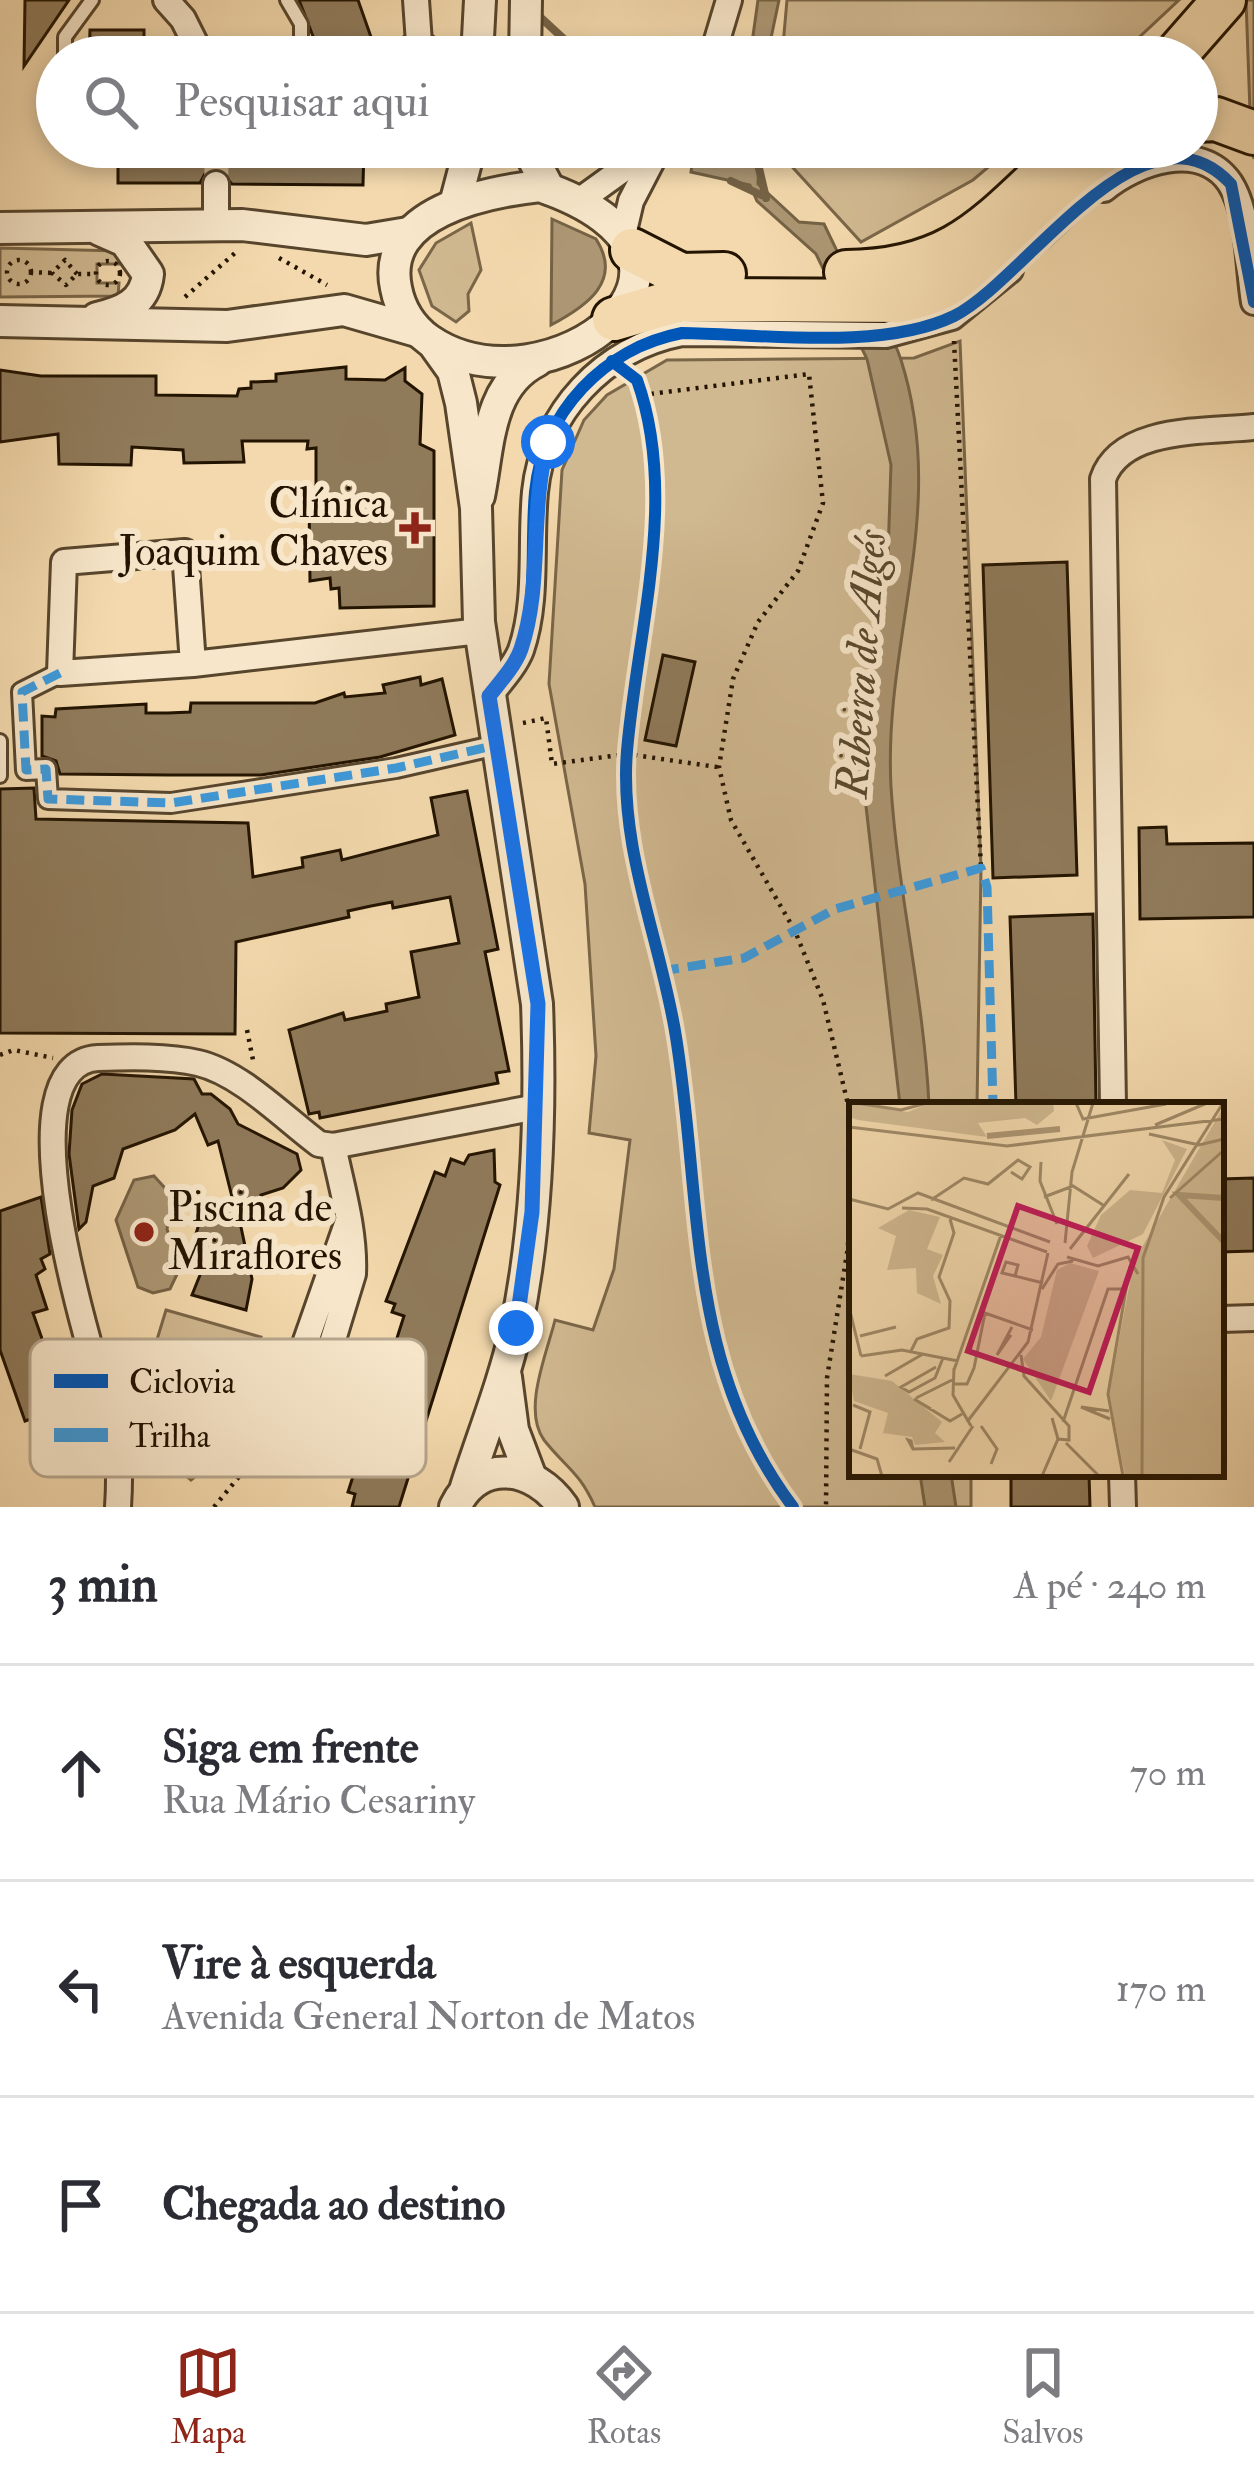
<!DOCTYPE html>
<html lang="pt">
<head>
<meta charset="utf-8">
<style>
  :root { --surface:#fff; --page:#f7f7f7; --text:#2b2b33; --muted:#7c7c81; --line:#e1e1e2; --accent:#8f2418 }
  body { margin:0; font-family:"IM FELL Double Pica",serif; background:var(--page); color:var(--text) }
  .stop { position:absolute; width:36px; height:36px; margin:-27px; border:9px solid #1a73e8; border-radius:50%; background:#fff }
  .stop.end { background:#1a73e8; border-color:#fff; box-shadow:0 3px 12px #0008 }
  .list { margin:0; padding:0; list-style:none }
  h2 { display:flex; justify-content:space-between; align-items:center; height:156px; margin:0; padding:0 48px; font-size:51px }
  h2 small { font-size:39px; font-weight:400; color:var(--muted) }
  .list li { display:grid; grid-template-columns:78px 1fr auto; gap:36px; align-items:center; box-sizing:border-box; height:216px; padding:0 48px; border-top:3px solid var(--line) }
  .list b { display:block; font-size:45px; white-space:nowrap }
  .list p { margin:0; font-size:39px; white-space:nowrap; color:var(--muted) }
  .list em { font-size:39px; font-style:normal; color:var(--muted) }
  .icon { flex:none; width:66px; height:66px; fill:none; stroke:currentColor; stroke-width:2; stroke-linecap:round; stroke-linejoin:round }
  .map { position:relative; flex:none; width:1254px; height:1507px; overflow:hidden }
  .search { position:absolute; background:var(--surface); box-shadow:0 6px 18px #0003; left:36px; right:36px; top:36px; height:132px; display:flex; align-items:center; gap:30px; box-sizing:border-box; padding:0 42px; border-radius:66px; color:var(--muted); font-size:45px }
  .sheet { height:804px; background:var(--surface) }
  nav { display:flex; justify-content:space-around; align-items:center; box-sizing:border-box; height:168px; border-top:3px solid var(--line); background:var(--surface); font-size:33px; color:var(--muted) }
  nav a { display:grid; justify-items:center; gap:6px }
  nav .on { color:var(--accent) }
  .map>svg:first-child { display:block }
  .green { fill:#d0b890; stroke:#7a6648; stroke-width:3 }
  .water { fill:#ac9673; stroke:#756245; stroke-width:3 }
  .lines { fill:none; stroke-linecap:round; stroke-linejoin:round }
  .stream { stroke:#756245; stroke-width:8 }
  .building { fill:#8f7a5a; stroke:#231401; stroke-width:3 }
  .minor-tunnel { stroke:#d4bb93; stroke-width:24; stroke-dasharray:24 12; stroke-linecap:butt }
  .service-casing { stroke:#57452c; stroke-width:18 }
  .pedestrian-casing { stroke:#57452c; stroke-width:24 }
  .minor-casing { stroke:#57452c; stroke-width:30 }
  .tertiary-casing { stroke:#57452c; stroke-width:36 }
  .motorway-casing { stroke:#231401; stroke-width:48 }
  .path { stroke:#231401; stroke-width:4.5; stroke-dasharray:3 6; stroke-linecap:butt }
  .service { stroke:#f7e6ca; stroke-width:12 }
  .pedestrian { stroke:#f7e6ca; stroke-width:18 }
  .minor { stroke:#f7e6ca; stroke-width:24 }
  .tertiary { stroke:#f7e6ca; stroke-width:30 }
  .motorway { stroke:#f3d9ad; stroke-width:42 }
  .quiet { stroke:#3c9add; stroke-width:9; stroke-dasharray:18 9; stroke-linecap:butt }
  .cycleway-casing { stroke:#f7e6ca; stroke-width:20 }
  .cycleway { stroke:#0057b8; stroke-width:12 }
  .route { stroke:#1a73e8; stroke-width:15 }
  .poi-dot { fill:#8f2418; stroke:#f7e6ca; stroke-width:4.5 }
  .labels { text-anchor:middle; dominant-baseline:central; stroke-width:12; stroke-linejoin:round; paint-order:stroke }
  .poi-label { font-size:42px; fill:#231401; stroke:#f7e6ca; text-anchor:end }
  .water-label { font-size:45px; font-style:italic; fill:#5a482f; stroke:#f7e6ca }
  .inset-river { fill:none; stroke:#ac9673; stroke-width:6 }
  .inset-road { fill:none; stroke:#a08a68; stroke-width:3 }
  .view { fill:#c2185b; fill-opacity:0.15; stroke:#c2185b; stroke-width:6 }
  .inset-edge { fill:none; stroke:#231401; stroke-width:6 }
  .key { fill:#f7e6ca; stroke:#b7a78e; stroke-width:3 }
  .key-label { font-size:33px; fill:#231401 }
</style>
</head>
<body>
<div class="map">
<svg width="1254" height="1507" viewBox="0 0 1254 1507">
  <rect width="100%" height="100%" fill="#f3d9ad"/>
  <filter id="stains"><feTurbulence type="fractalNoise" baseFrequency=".00167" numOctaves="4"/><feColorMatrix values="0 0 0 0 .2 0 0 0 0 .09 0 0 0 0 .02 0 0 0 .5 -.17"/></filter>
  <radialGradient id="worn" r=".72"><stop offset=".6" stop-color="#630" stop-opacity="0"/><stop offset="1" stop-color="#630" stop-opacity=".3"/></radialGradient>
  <g class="green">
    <path d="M787,0H1179L1118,57H782Z"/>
    <path d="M1246,0H1254V159L1251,139Z"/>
    <path d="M774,147H1012L973,180L861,242Z"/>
    <path d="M471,223L481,270L468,294L469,311L456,322L432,306L419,270L436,243Z"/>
    <path d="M0,248L119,251V264H97V283H119L118,296L0,297Z"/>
    <path d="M960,341L981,868L977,1105H852V1474H971V1507H595C579,1471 566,1468 544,1440C522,1410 547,1353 555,1320L593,1330L614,1269L630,1140L589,1133L596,1056L585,884L549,684L562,470L584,420L607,395L667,360L914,358Z"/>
    <path d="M166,1310L261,1337L231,1447L191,1480L130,1428Z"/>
  </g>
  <g class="water">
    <path d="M758,0H779L767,57H750Z"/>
    <path d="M742,147H760L758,184L799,222L824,224L836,249C856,283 889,322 901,360C949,511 883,638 891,787C898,894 924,998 929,1105H900L862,771L868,673L888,555L891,465L867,359L816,254L757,201L750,185L691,172L693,157L744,164Z"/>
    <path d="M552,219L596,239C623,281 587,306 551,325Z"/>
    <path d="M154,1176L174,1198L167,1229L179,1270L170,1289L153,1293L138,1287L116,1220L134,1180Z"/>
    <path d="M920,1474H951L956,1507H925Z"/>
  </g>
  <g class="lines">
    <g class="stream">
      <path d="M539,16L566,41"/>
      <path d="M681,147L697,162"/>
      <path d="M754,147L766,198"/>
      <path d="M731,181L761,195"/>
    </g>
  </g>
  <g class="building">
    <path d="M25,0H69L24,66Z"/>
    <path d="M299,0H358L378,57H321Z"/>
    <path d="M90,30H144V57H89Z"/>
    <path d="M118,147H364L363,185L232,184L217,168L207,170L200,183H118Z"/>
    <path d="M346,367V379L385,380L405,368V381L422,394L420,444L434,451V606L340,608L339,588L331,589L330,578L310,581L309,498L316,500V448L307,449L308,441H242L244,462L184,463L183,450L132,447L131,465L59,464L58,434L0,442V370L41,376H156V395L237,396L239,389L251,388V382L276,381V374Z"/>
    <path d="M1067,562L1077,875L993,878L983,565Z"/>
    <path d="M663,655L695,662L676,746L645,740Z"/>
    <path d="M420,677L421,685L442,679L455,735L380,757L261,775H168L60,774L56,761L42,756V716L55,717L56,709L146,704V713H168L190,712L191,703H315L344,693L345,697L385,693L383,685Z"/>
    <path d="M34,788L36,819L248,823L253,877L303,867L302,858L340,850L342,860L438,835L431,798L467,791L498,949L485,952L509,1071L496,1073L498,1083L320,1118L319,1112L309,1114L289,1030L343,1013L345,1020L387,1011L386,1004L419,997L411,952L459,943L450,897L393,908L392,902L371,906L348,911L349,917L236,942L235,1034L0,1033V789Z"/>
    <path d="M1166,827L1167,844L1254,843V917L1140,919L1139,828Z"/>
    <path d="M1093,914L1096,1105H1016L1010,917Z"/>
    <path d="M102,1074L194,1079L202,1094H211L230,1109L238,1124L297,1154L301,1170L283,1188L261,1195L264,1207L238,1213L252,1279L246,1310L192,1295L200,1275L193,1244L201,1217L234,1205L218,1141L208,1145L195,1114L175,1130L123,1149L114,1178L93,1186L86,1222L79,1229L69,1154L72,1110L82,1084Z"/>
    <path d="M494,1150L495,1182L500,1185L399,1507H352L355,1494L348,1492L404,1316L392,1312L395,1304L386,1301L435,1172L445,1176L451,1159L464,1164L469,1155Z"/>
    <path d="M1254,1178V1251L1221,1252V1179Z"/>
    <path d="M41,1197L50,1254L41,1259L45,1269L36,1275L47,1309L33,1313L66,1407L25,1421L0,1350V1211Z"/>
    <path d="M1011,1474H1089L1090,1507H1011Z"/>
  </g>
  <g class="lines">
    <path class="minor-tunnel" d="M216,184L217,147"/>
    <defs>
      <g id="service">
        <path d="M65,57V37L92,0"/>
        <path d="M271,57L291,50L301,39V24L287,0"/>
        <path d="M0,741V776"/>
      </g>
      <path id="pedestrian" d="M60,673L22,692L26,770L46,769L48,799L171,803L396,768L497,745"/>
      <g id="minor">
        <path d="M166,0L183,19L202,57"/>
        <path d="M416,0L419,43"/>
        <path d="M397,57L419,43L440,57"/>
        <path d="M712,57L729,0"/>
        <path d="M1104,189C1135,163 1200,139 1230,183C1250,214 1248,267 1254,302"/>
        <path d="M579,201L651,149"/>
        <path d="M216,224V184"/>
        <path d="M624,231L631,201L659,147"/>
        <path d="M193,664L185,552L64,562L60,673L193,664L480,631"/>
        <path d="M489,696C500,682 515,666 521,650C538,601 530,544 535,492C543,412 604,348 682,333L886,335L952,317L1010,270"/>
        <path d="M1113,1105L1103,479C1121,426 1206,432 1254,427"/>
        <path d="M333,1146C342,1188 355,1232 353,1274L303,1438L283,1452L273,1435L348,1221"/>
        <path d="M1221,1319L1254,1318"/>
        <path d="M1122,1474L1123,1507"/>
        <path d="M118,1507C120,1476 120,1447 110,1416C88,1345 0,1063 98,1058C128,1057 168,1056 198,1063C241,1073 284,1118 319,1144L333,1146L537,1107"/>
      </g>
      <g id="tertiary">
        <path d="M477,57L480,0"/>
        <path d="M525,57L526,0"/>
        <path d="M527,147L549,189"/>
        <path d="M540,186C760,261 546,420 429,340C411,327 400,309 396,288C380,212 486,192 540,186Z"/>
        <path d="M455,204L470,147"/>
        <path d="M0,228L242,225L366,240L408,233"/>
        <path d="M97,318C123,312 145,303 148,274L125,241L100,230"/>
        <path d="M0,321L227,326L344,310L417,331"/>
        <path d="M433,343L453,371L461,403L476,508L479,622L537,1004C541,1110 538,1223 516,1328C504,1382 483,1434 466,1487"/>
        <path d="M479,496C489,447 487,386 537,361"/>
        <path d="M506,1377L513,1430L530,1475"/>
        <path d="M455,1507C479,1456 535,1466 563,1507"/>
      </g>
      <g id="motorway">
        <path d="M1174,57L1224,0"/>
        <path d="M1197,120L1216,119L1254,133"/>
        <path d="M632,250L681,275L724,274"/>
        <path d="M846,272C961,271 992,218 1072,147"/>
        <path d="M614,319L679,300L909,301C1000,283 1055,202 1124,147"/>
      </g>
    </defs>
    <use href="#service" class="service-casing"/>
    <use href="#pedestrian" class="pedestrian-casing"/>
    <use href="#minor" class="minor-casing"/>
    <use href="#tertiary" class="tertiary-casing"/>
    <use href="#motorway" class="motorway-casing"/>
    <g class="path">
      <path d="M279,258L327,285"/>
      <circle cx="19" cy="272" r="12"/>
      <circle cx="108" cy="273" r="12"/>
      <path d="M30,272L52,273"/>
      <path d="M77,274L65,260L52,273L66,285L77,274H96"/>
      <path d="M185,297L235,253"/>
      <path d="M954,341L981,868"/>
      <path d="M642,395L809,374L823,503L798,571L758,622L733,679L719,767L731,820L795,931L823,1000L851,1117L848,1247L827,1378L826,1507"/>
      <path d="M523,723L546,718L552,764L627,754L717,767"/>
      <path d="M247,1030L253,1060"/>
      <path d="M0,1055L14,1050L53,1058"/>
      <path d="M214,1507L256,1456"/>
    </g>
    <use href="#service" class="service"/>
    <use href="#pedestrian" class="pedestrian"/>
    <use href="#minor" class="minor"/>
    <use href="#tertiary" class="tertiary"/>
    <use href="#motorway" class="motorway"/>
    <g class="quiet">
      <path d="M60,673L22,692L26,770L46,769L48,799L171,803L396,768L497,745"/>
      <path d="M661,971L744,958L835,909L981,868L987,887L993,1105"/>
    </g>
    <defs>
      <g id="cycleway">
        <path d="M612,361L637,380C679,497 637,632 627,751C619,850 661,941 676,1037C703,1204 685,1364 793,1507"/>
        <path d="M489,696C500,682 515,666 521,650C538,601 530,544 535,492C543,412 604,348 682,333C761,334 882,351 954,316C1026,280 1144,90 1231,184L1254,302"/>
      </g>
    </defs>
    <use href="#cycleway" class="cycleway-casing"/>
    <use href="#cycleway" class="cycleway"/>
  </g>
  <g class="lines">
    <path class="route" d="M516,1328L532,1212L538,1004L489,696C500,682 515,666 521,649C543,584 529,510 548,442"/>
  </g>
  <g class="poi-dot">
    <path d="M409 510h12v12h12v12h-12v12h-12v-12h-12v-12h12z"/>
    <circle cx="144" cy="1232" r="12"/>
  </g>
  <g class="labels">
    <g class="poi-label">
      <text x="388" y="504">Clínica<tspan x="388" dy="48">Joaquim Chaves</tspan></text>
      <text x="168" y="1208" text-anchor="start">Piscina de<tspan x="168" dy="48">Miraflores</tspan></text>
    </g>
    <g class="water-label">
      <text transform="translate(862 664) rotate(-86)">Ribeira de Algés</text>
    </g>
  </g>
  <g transform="translate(849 1102)">
    <rect width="375" height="375" fill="#f3d9ad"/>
    <path d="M0,1L59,10L81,1H204L205,9L188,23L176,16L129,21L138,35L9,18L0,15ZM375,4V374H276L260,291L285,159ZM313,38L338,47L294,132L244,156L238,144L252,113L281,88L313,91L326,58ZM60,108L91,115L78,147L94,153L84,174L92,202L68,191L67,166L38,168L47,134L29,126ZM221,161L250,169L202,299L174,257L192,235L208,168ZM0,272L43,279L93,320L86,331L96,340L66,343L63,335L34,331L39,311L5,299Z" fill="#d0b890"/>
    <path class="inset-river" d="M138,34L211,27M375,96L330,93L375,140"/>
    <path class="inset-road" d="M7,1L52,8L78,1M227,1L234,17L317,2M306,23L358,1M0,25L158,44L375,17M300,32L350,43L375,37M192,60L191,79L208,122M195,95L224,84L254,103M321,96L375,48M0,97L39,107L69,91L201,140M82,98L115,76L139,82L169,58L181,65L173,77L162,70M53,106L78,107L198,150M216,141L223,70L244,1M221,147L280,72M218,155L249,164L279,155L289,172M166,174L169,163L157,160L153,171L166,174L194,181M193,187L209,162L224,159M0,205L12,254M162,233L148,253L163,225M11,234L47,225M62,249L68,237L100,226L101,199L90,175L105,131L101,117M172,253L175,274L220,324V338L209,337M12,254L53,248L109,259M87,265L52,285L60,290L86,276L94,256M105,266L104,293L122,324M105,268L152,133M36,274L74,252M103,282H118L125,266L136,211L184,228M67,296L103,278M4,303L21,310L11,347M82,307L65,297L101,319L113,312M260,309L232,305L261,317M118,320L179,240L199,151M214,320L259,187H277M132,324L148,347L142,362M217,341L250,374M0,347L28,357L33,374M64,347L59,338L62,339L64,347L106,346M100,360L124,324M193,374L209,337L203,316M274,374L259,292L281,164M293,374L294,156L315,95L374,1"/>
    <path class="view" d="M169,104L289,146L240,290L119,249Z"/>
    <rect width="375" height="375" class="inset-edge"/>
  </g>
  <rect x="30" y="1339" width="396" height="138" rx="18" class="key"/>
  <rect x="54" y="1374" width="54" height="14" fill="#0057b8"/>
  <rect x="54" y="1428" width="54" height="14" fill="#3c9add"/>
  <g class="key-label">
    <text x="129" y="1393">Ciclovia</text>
    <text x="129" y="1447">Trilha</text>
  </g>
  <rect width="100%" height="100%" filter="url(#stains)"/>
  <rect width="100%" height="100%" fill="url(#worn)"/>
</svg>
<div class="stop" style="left:548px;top:442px"></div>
<div class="stop end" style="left:516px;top:1328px"></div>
<div class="search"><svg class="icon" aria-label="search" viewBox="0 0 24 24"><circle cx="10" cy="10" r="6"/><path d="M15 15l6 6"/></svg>Pesquisar aqui</div>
</div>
<section class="sheet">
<h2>3 min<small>A pé · 240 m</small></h2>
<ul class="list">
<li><svg class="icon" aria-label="ahead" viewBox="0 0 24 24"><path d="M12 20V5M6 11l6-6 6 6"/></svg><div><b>Siga em frente</b><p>Rua Mário Cesariny</p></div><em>70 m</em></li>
<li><svg class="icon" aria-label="left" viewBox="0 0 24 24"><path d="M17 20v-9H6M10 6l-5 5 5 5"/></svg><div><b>Vire à esquerda</b><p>Avenida General Norton de Matos</p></div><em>170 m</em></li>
<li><svg class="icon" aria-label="arrive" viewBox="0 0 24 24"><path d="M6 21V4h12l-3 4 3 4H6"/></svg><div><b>Chegada ao destino</b></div></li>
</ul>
</section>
<nav>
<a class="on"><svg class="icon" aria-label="map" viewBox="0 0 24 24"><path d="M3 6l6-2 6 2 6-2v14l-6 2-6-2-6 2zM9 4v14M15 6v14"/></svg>Mapa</a>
<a><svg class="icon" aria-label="directions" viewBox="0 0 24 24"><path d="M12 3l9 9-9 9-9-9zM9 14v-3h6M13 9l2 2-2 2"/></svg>Rotas</a>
<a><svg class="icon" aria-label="saved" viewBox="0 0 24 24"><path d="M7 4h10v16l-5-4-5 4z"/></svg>Salvos</a>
</nav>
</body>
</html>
